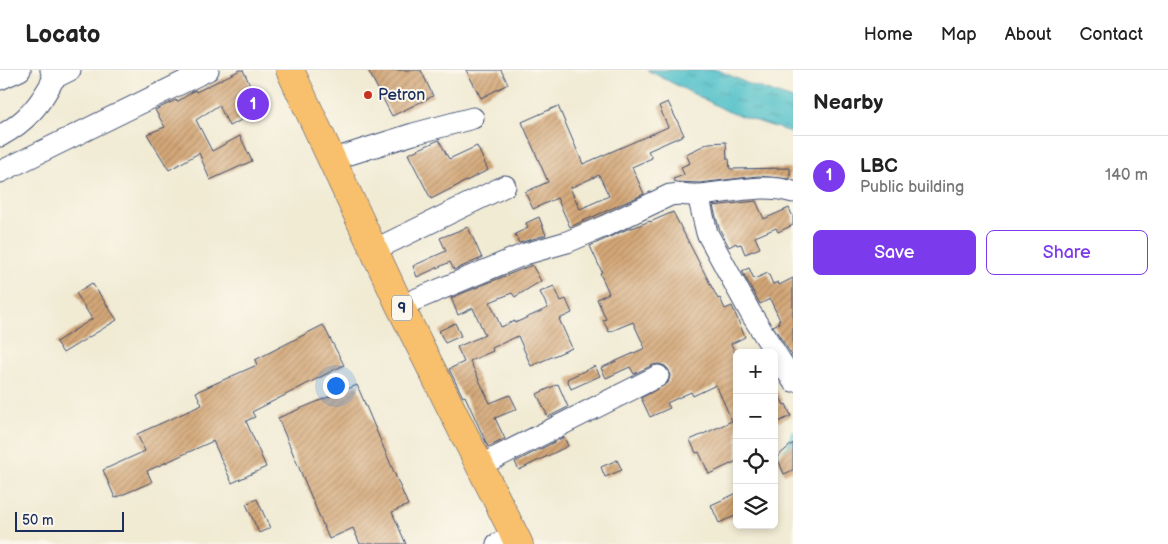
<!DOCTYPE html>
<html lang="en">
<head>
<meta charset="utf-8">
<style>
  :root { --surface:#fff; --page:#f2f2f2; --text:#222; --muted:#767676; --line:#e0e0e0; --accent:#7c3aed }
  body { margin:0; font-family:"Balsamiq Sans",sans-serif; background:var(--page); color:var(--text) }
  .controls { position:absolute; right:15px; bottom:15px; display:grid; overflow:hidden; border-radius:8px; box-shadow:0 2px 8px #0003 }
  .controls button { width:45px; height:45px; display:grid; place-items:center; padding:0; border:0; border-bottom:1px solid var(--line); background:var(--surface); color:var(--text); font:25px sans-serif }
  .scale { position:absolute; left:15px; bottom:12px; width:109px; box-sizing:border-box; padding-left:5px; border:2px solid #1b2f5e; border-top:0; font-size:14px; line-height:18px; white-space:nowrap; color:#1b2f5e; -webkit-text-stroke:4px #fbf7ec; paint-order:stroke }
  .you { position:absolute; left:335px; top:315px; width:18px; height:18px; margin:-12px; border:4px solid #fff; border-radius:50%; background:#1a73e8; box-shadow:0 0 0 8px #1a73e833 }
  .badge { display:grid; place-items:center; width:32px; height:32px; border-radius:50%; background:var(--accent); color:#fff; font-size:16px; font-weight:700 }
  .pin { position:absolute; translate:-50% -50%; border:2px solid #fff; box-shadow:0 1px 5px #0006 }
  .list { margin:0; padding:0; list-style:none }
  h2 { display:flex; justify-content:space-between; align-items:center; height:65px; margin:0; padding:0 20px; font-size:21px }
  h2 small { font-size:16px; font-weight:400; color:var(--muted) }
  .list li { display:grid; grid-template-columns:32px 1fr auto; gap:15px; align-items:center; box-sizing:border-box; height:80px; padding:0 20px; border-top:1px solid var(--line) }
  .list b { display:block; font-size:19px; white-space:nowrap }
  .list p { margin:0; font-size:16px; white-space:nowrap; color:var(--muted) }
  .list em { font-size:16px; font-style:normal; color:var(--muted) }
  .actions { display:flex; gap:10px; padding:15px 20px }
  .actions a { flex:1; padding:11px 0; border:1px solid var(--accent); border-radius:8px; text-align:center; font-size:18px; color:var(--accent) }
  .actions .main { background:var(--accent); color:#fff }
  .icon { flex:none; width:28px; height:28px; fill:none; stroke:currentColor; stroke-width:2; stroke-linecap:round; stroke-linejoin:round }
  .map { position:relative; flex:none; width:793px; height:474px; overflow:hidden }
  header { display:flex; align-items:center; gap:30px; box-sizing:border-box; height:70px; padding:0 25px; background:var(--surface); border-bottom:1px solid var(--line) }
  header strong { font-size:24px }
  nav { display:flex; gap:28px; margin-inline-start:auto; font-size:18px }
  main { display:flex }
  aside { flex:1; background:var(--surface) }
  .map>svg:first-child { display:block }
  .water { fill:url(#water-ripples); stroke:#377894 }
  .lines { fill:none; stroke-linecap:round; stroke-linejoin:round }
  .stream { stroke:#53c1c9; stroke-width:4.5 }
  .building { fill:url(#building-hatch); fill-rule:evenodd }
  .minor-casing { stroke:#3b4b70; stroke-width:23 }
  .highway-casing { stroke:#3b4b70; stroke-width:29 }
  .minor { stroke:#fff; stroke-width:21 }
  .highway { stroke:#f8bf6c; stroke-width:28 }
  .poi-dot { fill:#c8321e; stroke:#fbf7ec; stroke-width:2 }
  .labels { text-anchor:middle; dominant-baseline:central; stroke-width:4; stroke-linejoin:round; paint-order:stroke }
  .shield { fill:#fbf7ec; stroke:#5e6b89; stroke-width:1 }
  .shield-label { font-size:15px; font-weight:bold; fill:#1b2f5e }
  .poi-label { font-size:16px; fill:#1b2f5e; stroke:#fbf7ec; text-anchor:start }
</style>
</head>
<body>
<header>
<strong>Locato</strong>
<nav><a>Home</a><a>Map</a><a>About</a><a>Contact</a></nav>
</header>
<main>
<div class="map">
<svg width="793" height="474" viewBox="0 0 793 474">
  <defs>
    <pattern id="water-ripples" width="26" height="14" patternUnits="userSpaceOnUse" patternTransform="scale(1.25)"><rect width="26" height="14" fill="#53c1c9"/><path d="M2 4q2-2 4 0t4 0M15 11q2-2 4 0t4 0" fill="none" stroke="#449da6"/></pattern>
    <pattern id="building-hatch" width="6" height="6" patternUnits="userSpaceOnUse" patternTransform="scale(1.25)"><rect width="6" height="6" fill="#d4a777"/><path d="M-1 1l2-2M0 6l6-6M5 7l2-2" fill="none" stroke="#ab8865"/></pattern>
  </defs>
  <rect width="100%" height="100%" fill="#fbf7ec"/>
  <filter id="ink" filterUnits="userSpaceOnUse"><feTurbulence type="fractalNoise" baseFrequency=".02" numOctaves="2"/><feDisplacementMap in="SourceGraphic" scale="10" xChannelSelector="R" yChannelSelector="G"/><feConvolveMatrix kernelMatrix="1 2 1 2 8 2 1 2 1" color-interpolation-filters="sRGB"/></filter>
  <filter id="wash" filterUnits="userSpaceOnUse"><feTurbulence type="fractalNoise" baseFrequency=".0096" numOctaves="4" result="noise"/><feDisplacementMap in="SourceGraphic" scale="20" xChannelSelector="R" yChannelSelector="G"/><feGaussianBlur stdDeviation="1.12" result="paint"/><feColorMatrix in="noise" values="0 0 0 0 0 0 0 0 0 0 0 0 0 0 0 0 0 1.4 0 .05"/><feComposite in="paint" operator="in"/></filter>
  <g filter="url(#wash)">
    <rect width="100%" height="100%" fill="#f1ebd4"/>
    <path class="water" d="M647,0H718L751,15L793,29V63L729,42Z"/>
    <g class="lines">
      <path class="stream" d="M786,380L790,376L793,363"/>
    </g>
    <g id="blocks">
      <g class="building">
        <path d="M240,0H243L262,40L229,56L219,35L196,50L212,81L240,66L252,91L210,110L199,83L169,100L147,64L165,57L155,40L176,30L177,32L195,20L196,22Z"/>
        <path d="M368,0H421L433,26L392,46Z"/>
        <path d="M466,0H501L508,14L481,28Z"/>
        <path d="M668,32L684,65L648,81L652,88L632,97L644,124L570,157L557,128L533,139L525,122L548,112L522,52L558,36L583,94L668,57L659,36ZM599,105L609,126L580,139L570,118Z"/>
        <path d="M439,70L449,89L477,76L488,100L431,129L408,84Z"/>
        <path d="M726,72L727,89H729L730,99L790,98V109L758,106L700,113L675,112L673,109L684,105L681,97L690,93L686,84L709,73Z"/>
        <path d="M756,131L764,149L789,138L793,147V155L778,162L776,158L755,167L760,178L745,184L741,174L737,175L736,173L729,177L719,158L713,136Z"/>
        <path d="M673,142L718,229L720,228L725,239L732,236L745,267L731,274L737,287V391L709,404L699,382L696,383L690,370L732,351L716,315L693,326L691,322L667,333L670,338L650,347L641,328L668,313L670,306L669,300L665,296L659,294L653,295L634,304L630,297L606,308L601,298L645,278L633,252L609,262L603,250L606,249L597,229L609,223L600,203L602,202L590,176L632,157V158L650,151V152Z"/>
        <path d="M539,147L546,165L519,173L515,164L528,158L526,153Z"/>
        <path d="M468,157L482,188L454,200L450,192L417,207L413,196L446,181L440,168Z"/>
        <path d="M532,195L541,211L515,227L512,223L490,232L501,257L515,251V253L548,238L540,222L554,216L561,231L566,229L572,243L559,249L572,278L531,296L518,266L492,278L493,281L470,291L490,333L510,325L517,339L495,348L505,369L488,377L465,326L463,327L449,299L464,292L457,277L485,265L473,238L458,245L451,228Z"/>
        <path d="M749,198L754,209L768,203L773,214L778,212L779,215L793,208V287L773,256L779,253L778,250H780L770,229L760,234L742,201Z"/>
        <path d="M92,213L117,250L63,283L56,272L92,249L76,223Z"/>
        <path d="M455,253L461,266L445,273L439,261Z"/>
        <path d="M323,255L344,295L252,342L255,347L246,351L266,397L232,413L213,371L147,401L152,412L115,428L103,400L145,381L137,364L202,335L196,322L257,295L255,290Z"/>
        <path d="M595,296L600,306L571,319L567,309Z"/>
        <path d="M558,314L568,337L548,347L537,324Z"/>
        <path d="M357,315L408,435L392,442L406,474H360L353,458L329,469L278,348Z"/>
        <path d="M774,315L784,335L786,334L791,346L774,354Z"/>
        <path d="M564,367L568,376L519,400L515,392Z"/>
        <path d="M793,373V400L784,404L777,387Z"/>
        <path d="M617,390L622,400L605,407L601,397Z"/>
        <path d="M737,423V445L719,453L711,435Z"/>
        <path d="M257,429L270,458L259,463L246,434Z"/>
      </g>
    </g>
  </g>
  <g filter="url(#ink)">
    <use href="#blocks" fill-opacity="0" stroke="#3b4b70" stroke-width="1"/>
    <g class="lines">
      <defs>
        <g id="minor">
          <path d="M54,8L70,0"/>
          <path d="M0,9L20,0"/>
          <path d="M0,66C26,52 41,34 54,8L51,0"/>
          <path d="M331,90L413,64L473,48"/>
          <path d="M0,102L208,0"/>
          <path d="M698,125L707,163L750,242L793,311"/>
          <path d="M374,180L505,116"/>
          <path d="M400,236L525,184L567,172L605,156L670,125C680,123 690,126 701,125C732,122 762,113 793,122"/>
          <path d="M479,396L658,306"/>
          <path d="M497,474L515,466"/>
        </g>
        <path id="highway" d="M290,0L400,236L519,474"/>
      </defs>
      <use href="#minor" class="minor-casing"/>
      <use href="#highway" class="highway-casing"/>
      <use href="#minor" class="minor"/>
      <use href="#highway" class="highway"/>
    </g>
  </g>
  <circle class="poi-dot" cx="368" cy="25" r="5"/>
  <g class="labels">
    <rect class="shield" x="392" y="225.5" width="20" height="25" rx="4"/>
    <g class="shield-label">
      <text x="402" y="238">9</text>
    </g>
    <g class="poi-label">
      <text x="378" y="25">Petron</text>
    </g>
  </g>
</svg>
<div class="controls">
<button>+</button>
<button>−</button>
<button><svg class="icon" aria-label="locate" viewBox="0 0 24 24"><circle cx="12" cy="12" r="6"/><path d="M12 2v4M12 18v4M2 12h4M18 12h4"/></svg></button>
<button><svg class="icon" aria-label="layers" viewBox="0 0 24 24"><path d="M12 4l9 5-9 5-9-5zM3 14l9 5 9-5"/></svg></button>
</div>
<div class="scale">50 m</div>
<div class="you"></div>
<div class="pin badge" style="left:253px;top:34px">1</div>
</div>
<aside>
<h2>Nearby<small></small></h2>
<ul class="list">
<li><span class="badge">1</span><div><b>LBC</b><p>Public building</p></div><em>140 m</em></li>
</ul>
<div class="actions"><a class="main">Save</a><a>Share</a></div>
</aside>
</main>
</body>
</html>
